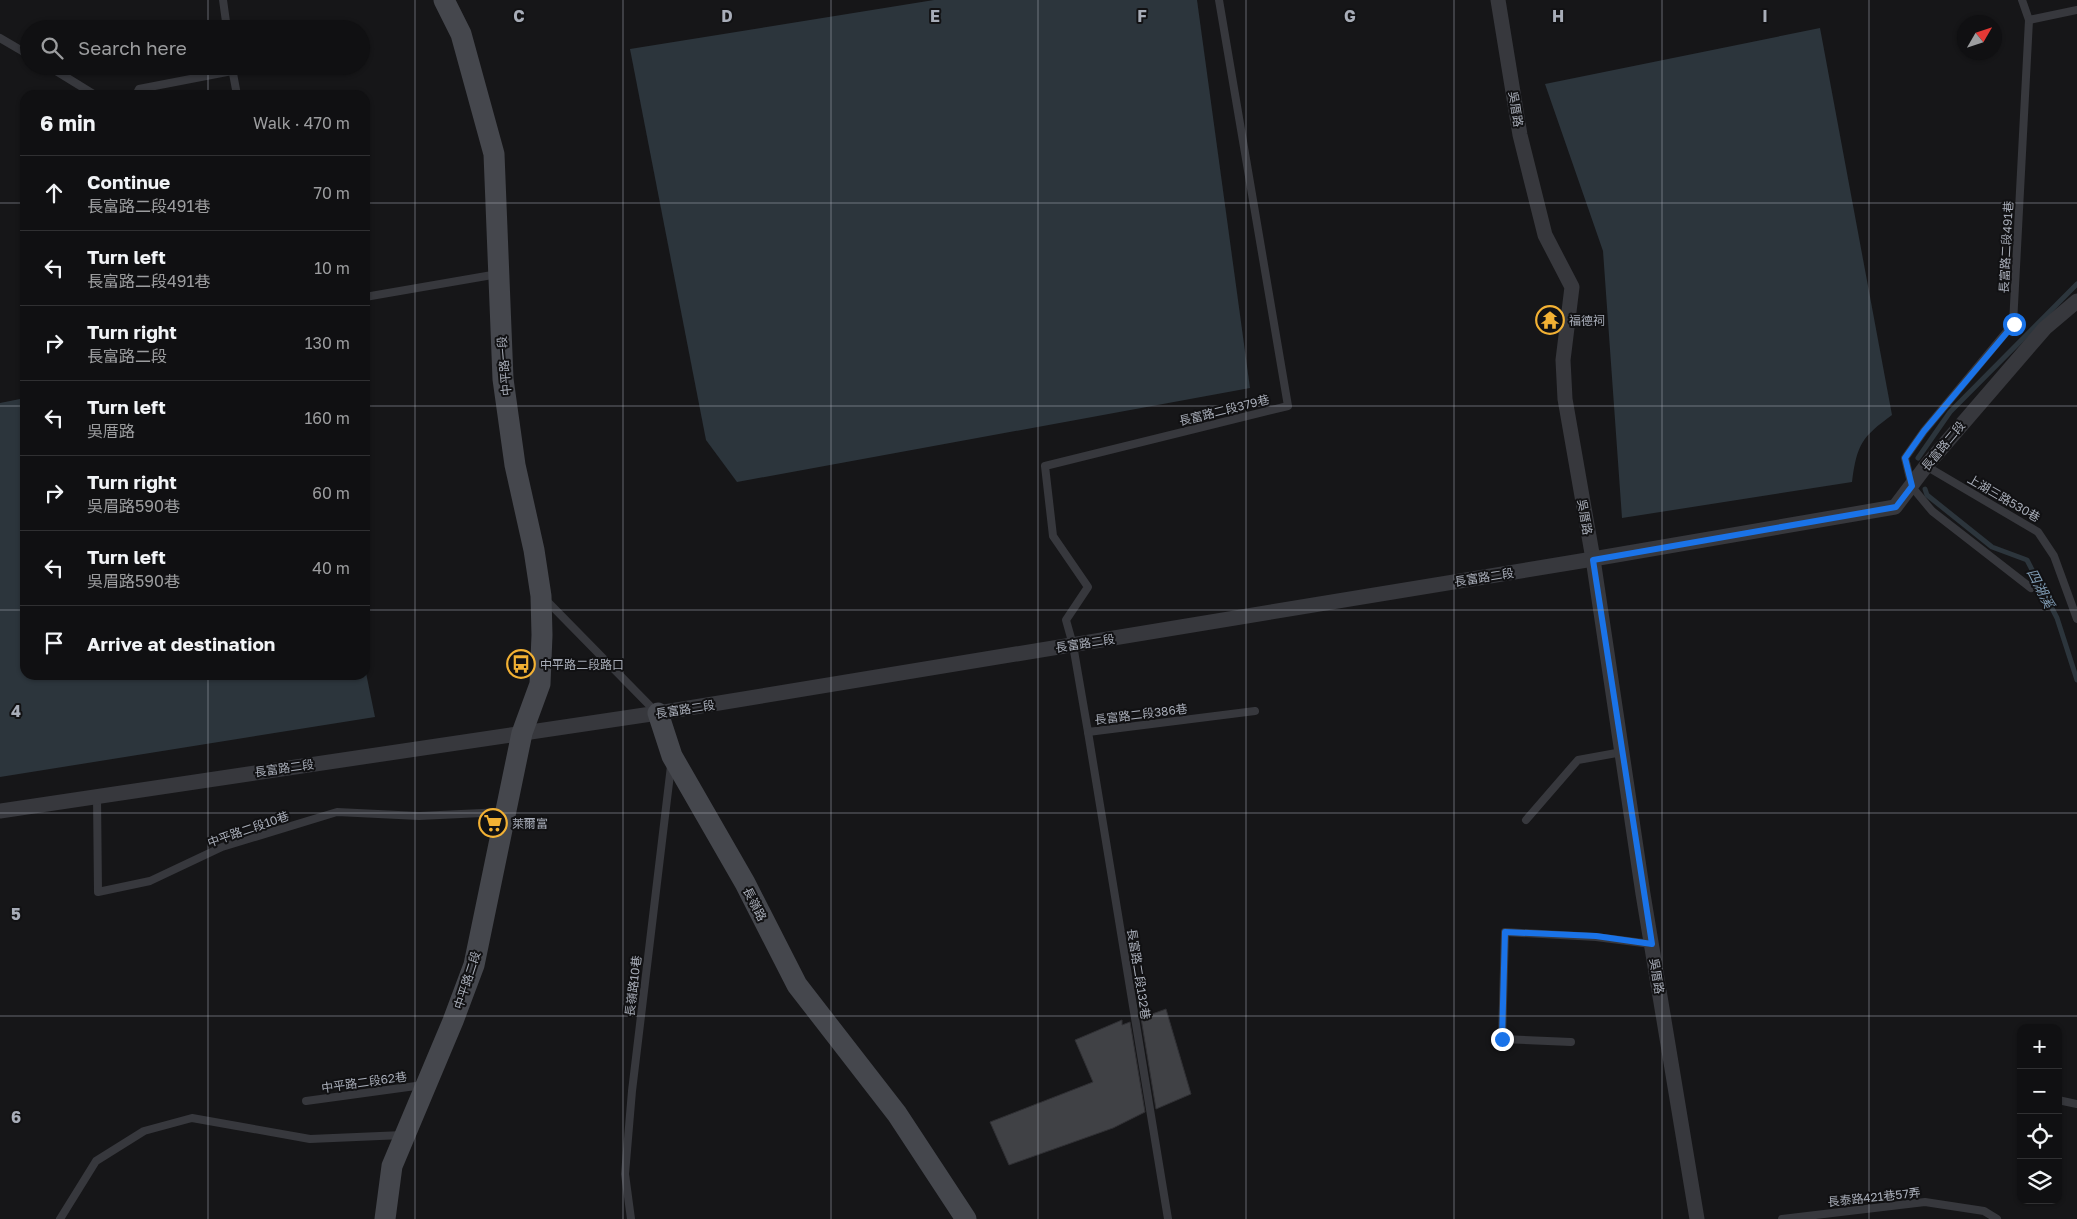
<!DOCTYPE html>
<html lang="en">
<head>
<meta charset="utf-8">
<style>
  :root { --surface:#101012; --page:#19191b; --text:#f1f3f6; --muted:#9c9d9f; --line:#303032 }
  body { margin:0; font-family:"Golos Text","Noto Sans TC",sans-serif; background:var(--page); color:var(--text) }
  .controls { position:absolute; right:15px; bottom:15px; display:grid; overflow:hidden; border-radius:10px; box-shadow:0 1px 4px #0004 }
  .controls button { width:45px; height:45px; display:grid; place-items:center; padding:0; border:0; border-bottom:1px solid var(--line); background:var(--surface); color:var(--text); font:25px sans-serif }
  .compass { position:absolute; left:1957px; top:15px; width:45px; height:45px; border-radius:50%; background:var(--surface); box-shadow:0 1px 4px #0004; rotate:51deg }
  .stop { position:absolute; width:15px; height:15px; margin:-11px; border:4px solid #1a73e8; border-radius:50%; background:#fff }
  .stop.end { background:#1a73e8; border-color:#fff; box-shadow:0 1px 5px #0008 }
  .list { margin:0; padding:0; list-style:none }
  h2 { display:flex; justify-content:space-between; align-items:center; height:65px; margin:0; padding:0 20px; font-size:21px }
  h2 small { font-size:16px; font-weight:400; color:var(--muted) }
  .list li { display:grid; grid-template-columns:32px 1fr auto; gap:15px; align-items:center; box-sizing:border-box; height:75px; padding:0 20px; border-top:1px solid var(--line) }
  .list b { display:block; font-size:19px; white-space:nowrap }
  .list p { margin:0; font-size:16px; white-space:nowrap; color:var(--muted) }
  .list em { font-size:16px; font-style:normal; color:var(--muted) }
  .icon { flex:none; width:28px; height:28px; fill:none; stroke:currentColor; stroke-width:2; stroke-linecap:round; stroke-linejoin:round }
  .map { position:relative; flex:none; width:2077px; height:1219px; overflow:hidden }
  .search { position:absolute; background:var(--surface); box-shadow:0 1px 4px #0004; left:20px; top:20px; width:350px; height:55px; display:flex; align-items:center; gap:12px; box-sizing:border-box; padding:0 18px; border-radius:28px; color:var(--muted); font-size:19px }
  .panel { position:absolute; background:var(--surface); box-shadow:0 1px 4px #0004; left:20px; top:90px; width:350px; height:590px; border-radius:15px }
  .map>svg:first-child { display:block }
  .water { fill:#2c353c }
  .lines { fill:none; stroke-linecap:round; stroke-linejoin:round }
  .stream { stroke:#2c353c; stroke-width:5 }
  .building { fill:#404145; stroke:#303034 }
  .lane { stroke:#37383d; stroke-width:8 }
  .street { stroke:#37383d; stroke-width:15 }
  .secondary { stroke:#45474d; stroke-width:21 }
  .route { stroke:#1a73e8; stroke-width:6 }
  .grid { fill:none; stroke:#a8adb8; stroke-width:1; stroke-opacity:0.55 }
  .labels { text-anchor:middle; dominant-baseline:central; stroke-width:4; stroke-linejoin:round; paint-order:stroke }
  .street-label { font-size:12px; fill:#a8adb8; stroke:#111113 }
  .poi-label { font-size:12px; fill:#a8adb8; stroke:#111113; text-anchor:start }
  .water-label { font-size:14px; font-style:italic; fill:#7f9bb3; stroke:#111113 }
  .grid-label { font-size:16px; text-anchor:middle; font-weight:bold; fill:#a8adb8; stroke:#111113; stroke-width:4; stroke-linejoin:round; paint-order:stroke }
</style>
</head>
<body>
<div class="map">
<svg width="2077" height="1219" viewBox="0 0 2077 1219">
  <rect width="100%" height="100%" fill="#161618"/>
  <g class="water">
    <path d="M934,0H1197L1250,388L737,482L706,440L630,49Z"/>
    <path d="M1820,28L1892,415C1862,437 1857,444 1852,482L1622,518L1603,251L1545,84Z"/>
    <path d="M25,398V675H365V668L375,717L0,777V403Z"/>
  </g>
  <g class="lines">
    <g class="stream">
      <path d="M1918,458L1950,412L2077,284"/>
      <path d="M1925,489L1927,495L1992,547L2027,560L2057,618L2077,680"/>
    </g>
  </g>
  <g class="building">
    <path d="M1551,306L1559,312V320L1549,334L1537,326Z"/>
    <path d="M1166,1009L1191,1094L1156,1109L1141,1018Z"/>
    <path d="M1122,1020V1025L1130,1022L1145,1112L1113,1128L1009,1165L990,1122L1093,1082L1075,1040Z"/>
  </g>
  <g class="lines">
    <g class="lane">
      <path d="M223,0L227,29"/>
      <path d="M1219,0L1288,406L1045,466L1053,536L1088,587L1066,620L1073,645L1088,732L1255,711"/>
      <path d="M2022,0L2029,20L2013,324L1924,431L1905,458L1912,487L1932,511L2031,588"/>
      <path d="M2029,20L2077,10"/>
      <path d="M0,38L29,55"/>
      <path d="M48,66L95,95"/>
      <path d="M232,68L237,95"/>
      <path d="M136,95L139,89L232,71"/>
      <path d="M365,297L498,274"/>
      <path d="M1926,466L2038,532L2054,556L2077,619"/>
      <path d="M545,599L656,712"/>
      <path d="M1088,732L1168,1219"/>
      <path d="M97,796L98,892L150,881L222,847L337,812L419,816L503,812"/>
      <path d="M1526,820L1578,760L1622,752"/>
      <path d="M1571,1042L1502,1039L1505,932L1596,937L1651,944"/>
      <path d="M2058,1100L2077,1104"/>
      <path d="M306,1101L423,1085"/>
      <path d="M60,1219L96,1161L144,1131L192,1118L310,1139L403,1135"/>
      <path d="M631,1219L625,1174L632,1091L671,766"/>
      <path d="M1782,1219L1925,1202L1984,1211L1997,1219"/>
    </g>
    <g class="street">
      <path d="M1498,0L1520,135L1545,235L1572,287L1563,360L1565,399L1593,559L1643,894L1697,1219"/>
      <path d="M0,811L658,713L1593,559L1895,507L1926,466L2045,328L2077,301"/>
    </g>
    <g class="secondary">
      <path d="M658,713L672,756L745,883L797,985L897,1114L966,1219"/>
      <path d="M385,1219L392,1166L453,1021L474,965L522,733L540,684L542,635L541,596L534,550L515,465L503,379L494,154L461,34L444,0"/>
    </g>
  </g>
  <g class="lines">
    <path class="route" d="M1502,1039L1505,932L1596,936L1652,944L1593,560L1896,507L1912,486L1905,458L1924,431L2014,324"/>
  </g>
  <path class="grid" d="M208,0V29M415,0V1219M623,0V1219M831,0V1219M1038,0V1219M1246,0V1219M1454,0V1219M1662,0V1219M1869,0V1219M208,66V95M0,203H25M365,203H2077M0,406H25M365,406H2077M0,610H25M365,610H2077M208,675V1219M0,813H2077M0,1016H2077"/>
  <defs>
    <symbol id="temple-ring" viewBox="-11 -11 22 22"><circle r="9.5" fill="#111113" stroke="#f2b134" stroke-width="1.5"/><path d="M0-6L5-2H3V0L6.5 2.5H4V6H1.5V3h-3V6H-4V2.5H-6.5L-3 0V-2H-5Z" fill="#f2b134"/></symbol>
    <symbol id="bus-ring" viewBox="-11 -11 22 22"><circle r="9.5" fill="#111113" stroke="#f2b134" stroke-width="1.5"/><path d="M-5-6H5V4H4V6H2V4H-2V6H-4V4H-5ZM-3.5-4V0h7V-4ZM-3.5 1.2v1.5H-2V1.2ZM2 1.2v1.5H3.5V1.2Z" fill="#f2b134"/></symbol>
    <symbol id="supermarket-ring" viewBox="-11 -11 22 22"><circle r="9.5" fill="#111113" stroke="#f2b134" stroke-width="1.5"/><path d="M-6-5.5h2.5l.6 2H6L4.5 2H-2.5L-4.4-4H-6ZM-1.5 3.2a1.3 1.3 0 1 0 .1 0ZM3 3.2a1.3 1.3 0 1 0 .1 0Z" fill="#f2b134"/></symbol>
  </defs>
  <g fill-rule="evenodd">
    <use href="#temple-ring" x="1534" y="304" width="32" height="32"/>
    <use href="#bus-ring" x="505" y="648" width="32" height="32"/>
    <use href="#supermarket-ring" x="477" y="807" width="32" height="32"/>
  </g>
  <g class="labels">
    <g class="street-label">
      <text transform="translate(1516 109) rotate(81)">吳厝路</text>
      <text transform="translate(2006 247) rotate(-87)">長富路二段491巷</text>
      <text transform="translate(504 366) rotate(-95)">中平路一段</text>
      <text transform="translate(1224 410) rotate(-14)">長富路二段379巷</text>
      <text transform="translate(1943 446) rotate(-50)">長富路二段</text>
      <text transform="translate(2004 498) rotate(30)">上湖三路530巷</text>
      <text transform="translate(1585 517) rotate(80)">吳厝路</text>
      <text transform="translate(1484 577) rotate(-9)">長富路二段</text>
      <text transform="translate(1085 643) rotate(-9)">長富路二段</text>
      <text transform="translate(685 709) rotate(-9)">長富路二段</text>
      <text transform="translate(1141 714) rotate(-7)">長富路二段386巷</text>
      <text transform="translate(284 768) rotate(-8)">長富路二段</text>
      <text transform="translate(248 829) rotate(-19)">中平路二段10巷</text>
      <text transform="translate(755 904) rotate(63)">長嶺路</text>
      <text transform="translate(1139 974) rotate(81)">長富路二段132巷</text>
      <text transform="translate(1657 976) rotate(81)">吳厝路</text>
      <text transform="translate(467 980) rotate(-72)">中平路二段</text>
      <text transform="translate(633 986) rotate(-83)">長嶺路10巷</text>
      <text transform="translate(364 1082) rotate(-8)">中平路二段62巷</text>
      <text transform="translate(1874 1197) rotate(-6)">長泰路421巷57弄</text>
    </g>
    <g class="poi-label">
      <text x="1569" y="320">福德祠</text>
      <text x="540" y="664">中平路二段路口</text>
      <text x="512" y="823">萊爾富</text>
    </g>
    <g class="water-label">
      <text transform="translate(2041 588) rotate(63)">四湖溪</text>
    </g>
  </g>
  <g class="grid-label">
    <text x="519" y="22">C</text>
    <text x="727" y="22">D</text>
    <text x="935" y="22">E</text>
    <text x="1142" y="22">F</text>
    <text x="1350" y="22">G</text>
    <text x="1558" y="22">H</text>
    <text x="1765" y="22">I</text>
    <text x="16" y="717">4</text>
    <text x="16" y="920">5</text>
    <text x="16" y="1123">6</text>
  </g>
</svg>
<div class="controls">
<button>+</button>
<button>−</button>
<button><svg class="icon" aria-label="locate" viewBox="0 0 24 24"><circle cx="12" cy="12" r="6"/><path d="M12 2v4M12 18v4M2 12h4M18 12h4"/></svg></button>
<button><svg class="icon" aria-label="layers" viewBox="0 0 24 24"><path d="M12 4l9 5-9 5-9-5zM3 14l9 5 9-5"/></svg></button>
</div>
<svg class="compass" viewBox="-18 -18 36 36"><path d="M0-13l5 13h-10z" fill="#e53935"/><path d="M0 13l5-13h-10z" fill="#9c9d9f"/></svg>
<div class="stop" style="left:2014px;top:324px"></div>
<div class="stop end" style="left:1502px;top:1039px"></div>
<div class="search"><svg class="icon" aria-label="search" viewBox="0 0 24 24"><circle cx="10" cy="10" r="6"/><path d="M15 15l6 6"/></svg>Search here</div>
<section class="panel">
<h2>6 min<small>Walk · 470 m</small></h2>
<ul class="list">
<li><svg class="icon" aria-label="ahead" viewBox="0 0 24 24"><path d="M12 20V5M6 11l6-6 6 6"/></svg><div><b>Continue</b><p>長富路二段491巷</p></div><em>70 m</em></li>
<li><svg class="icon" aria-label="left" viewBox="0 0 24 24"><path d="M17 20v-9H6M10 6l-5 5 5 5"/></svg><div><b>Turn left</b><p>長富路二段491巷</p></div><em>10 m</em></li>
<li><svg class="icon" aria-label="right" viewBox="0 0 24 24"><path d="M7 20v-9h11M14 6l5 5-5 5"/></svg><div><b>Turn right</b><p>長富路二段</p></div><em>130 m</em></li>
<li><svg class="icon" aria-label="left" viewBox="0 0 24 24"><path d="M17 20v-9H6M10 6l-5 5 5 5"/></svg><div><b>Turn left</b><p>吳厝路</p></div><em>160 m</em></li>
<li><svg class="icon" aria-label="right" viewBox="0 0 24 24"><path d="M7 20v-9h11M14 6l5 5-5 5"/></svg><div><b>Turn right</b><p>吳眉路590巷</p></div><em>60 m</em></li>
<li><svg class="icon" aria-label="left" viewBox="0 0 24 24"><path d="M17 20v-9H6M10 6l-5 5 5 5"/></svg><div><b>Turn left</b><p>吳眉路590巷</p></div><em>40 m</em></li>
<li><svg class="icon" aria-label="arrive" viewBox="0 0 24 24"><path d="M6 21V4h12l-3 4 3 4H6"/></svg><div><b>Arrive at destination</b></div></li>
</ul>
</section>
</div>
</body>
</html>
